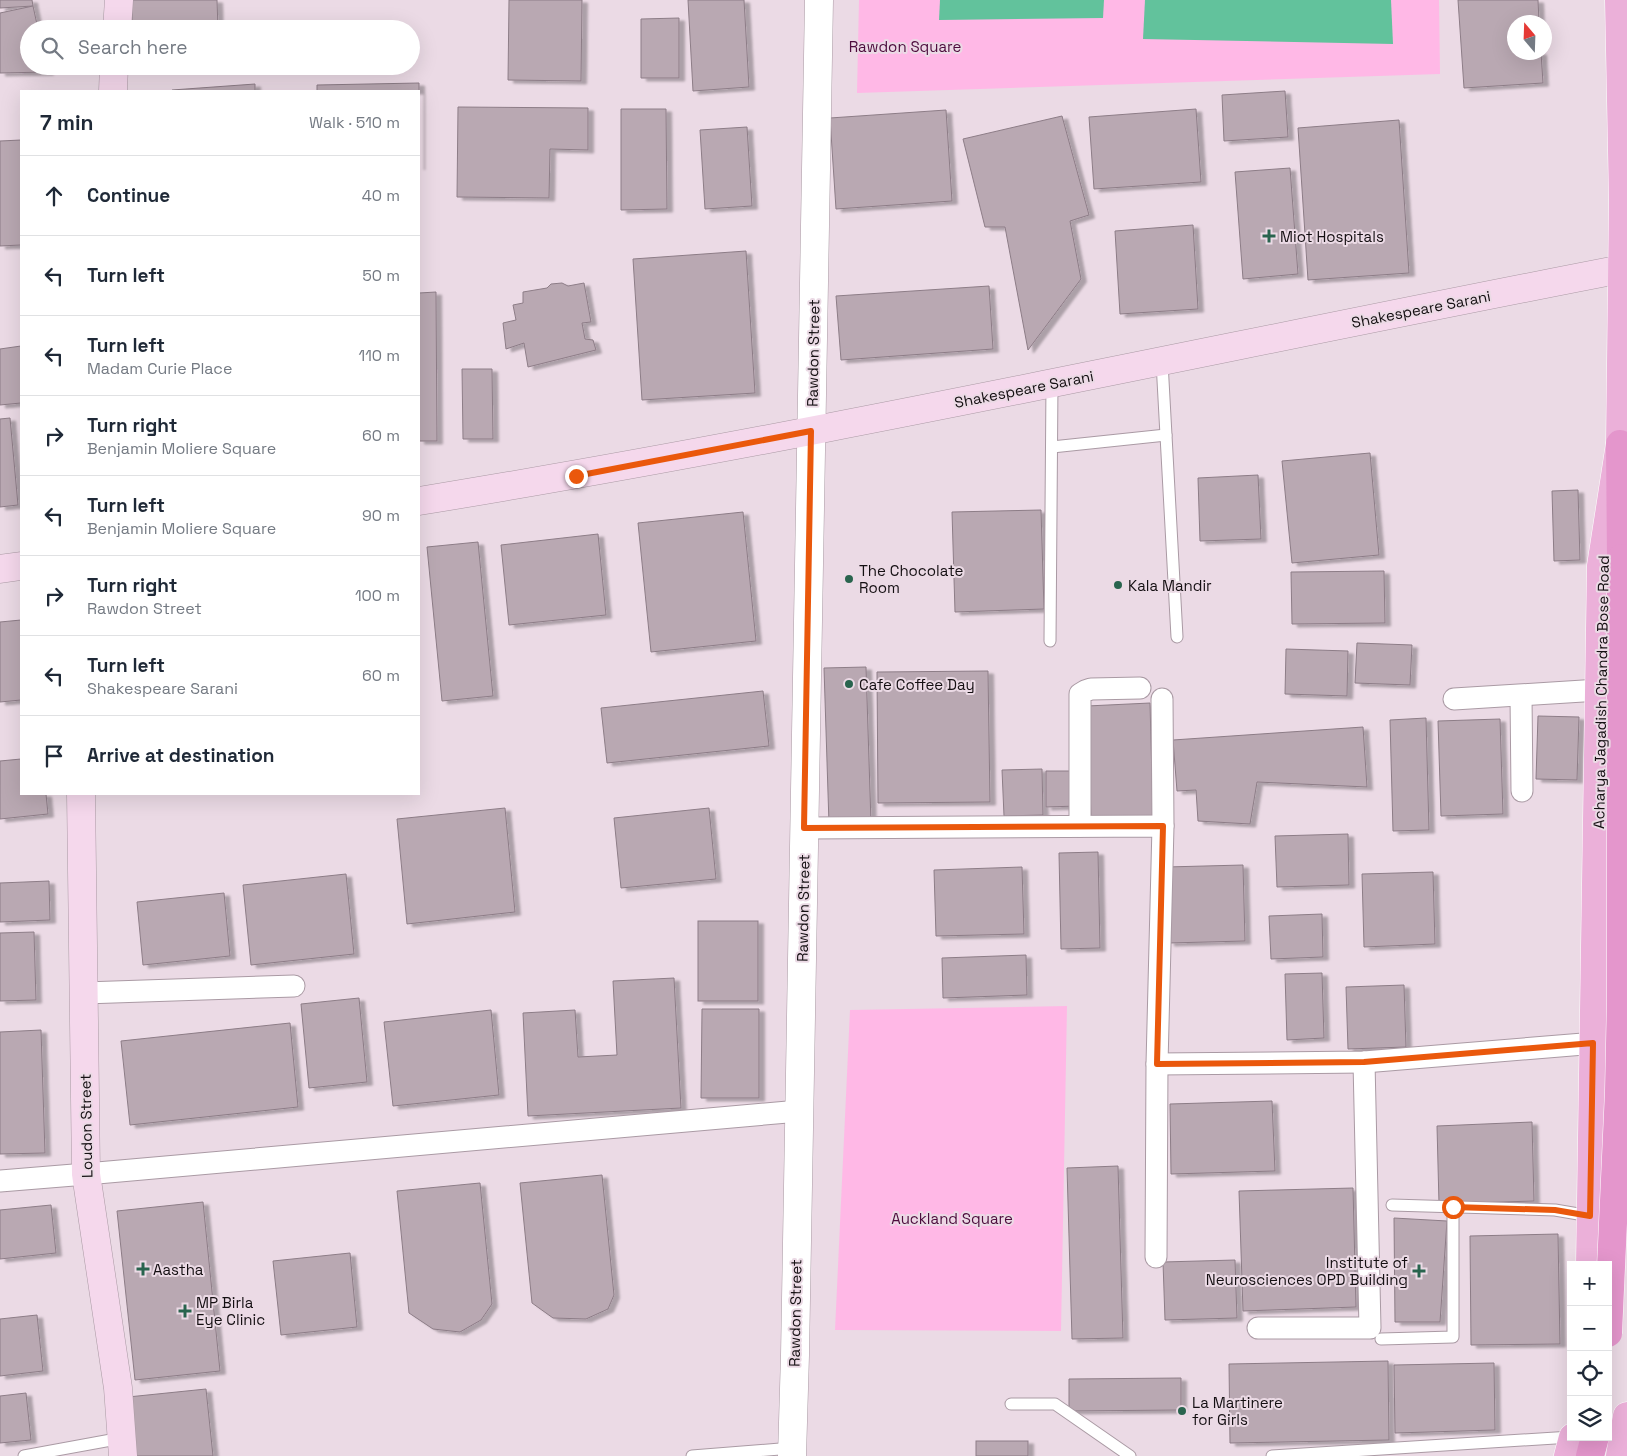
<!DOCTYPE html>
<html lang="en">
<head>
<meta charset="utf-8">
<style>
  :root { --surface:#fff; --page:#f6f6f7; --text:#1f2937; --muted:#747a83; --line:#e0e1e3 }
  body { margin:0; font-family:"Space Grotesk",sans-serif; background:var(--page); color:var(--text) }
  .controls { position:absolute; right:15px; bottom:15px; display:grid; overflow:hidden; border-radius:0px; box-shadow:0 5px 20px #0002 }
  .controls button { width:45px; height:45px; display:grid; place-items:center; padding:0; border:0; border-bottom:1px solid var(--line); background:var(--surface); color:var(--text); font:25px sans-serif }
  .compass { position:absolute; left:1507px; top:15px; width:45px; height:45px; border-radius:50%; background:var(--surface); box-shadow:0 5px 20px #0002; rotate:341deg }
  .stop { position:absolute; width:15px; height:15px; margin:-11px; border:4px solid #ea580c; border-radius:50%; background:#fff }
  .stop.end { background:#ea580c; border-color:#fff; box-shadow:0 1px 5px #0008 }
  .list { margin:0; padding:0; list-style:none }
  h2 { display:flex; justify-content:space-between; align-items:center; height:65px; margin:0; padding:0 20px; font-size:21px }
  h2 small { font-size:16px; font-weight:400; color:var(--muted) }
  .list li { display:grid; grid-template-columns:32px 1fr auto; gap:15px; align-items:center; box-sizing:border-box; height:80px; padding:0 20px; border-top:1px solid var(--line) }
  .list b { display:block; font-size:19px; white-space:nowrap }
  .list p { margin:0; font-size:16px; white-space:nowrap; color:var(--muted) }
  .list em { font-size:16px; font-style:normal; color:var(--muted) }
  .icon { flex:none; width:28px; height:28px; fill:none; stroke:currentColor; stroke-width:2; stroke-linecap:round; stroke-linejoin:round }
  .map { position:relative; flex:none; width:1627px; height:1456px; overflow:hidden }
  .search { position:absolute; background:var(--surface); box-shadow:0 5px 20px #0002; left:20px; top:20px; width:400px; height:55px; display:flex; align-items:center; gap:12px; box-sizing:border-box; padding:0 18px; border-radius:28px; color:var(--muted); font-size:19px }
  .panel { position:absolute; background:var(--surface); box-shadow:0 5px 20px #0002; left:20px; top:90px; width:400px; height:705px; border-radius:0px }
  .map>svg:first-child { display:block }
  .green { fill:#ffb8e6 }
  .water { fill:#62c29c }
  .building { fill:#b9a8b2; stroke:#8d7d87; filter:url(#shadow) }
  .lines { fill:none; stroke-linecap:round; stroke-linejoin:round }
  .service-casing { stroke:#aa9aa4; stroke-width:13 }
  .minor-casing { stroke:#aa9aa4; stroke-width:23 }
  .tertiary-casing { stroke:#aa9aa4; stroke-width:29 }
  .secondary-casing { stroke:#aa9aa4; stroke-width:29 }
  .primary-casing { stroke:#fff; stroke-width:29 }
  .trunk-casing { stroke:#fff; stroke-width:29 }
  .service { stroke:#fff; stroke-width:11 }
  .minor { stroke:#fff; stroke-width:21 }
  .tertiary { stroke:#fff; stroke-width:28 }
  .secondary { stroke:#f5d8ec; stroke-width:28 }
  .primary { stroke:#ebb0d9; stroke-width:28 }
  .trunk { stroke:#e496cc; stroke-width:28 }
  .trunk-bridge-casing { stroke:#fff; stroke-width:29; stroke-linecap:butt }
  .trunk-bridge { stroke:#e496cc; stroke-width:28 }
  .route { stroke:#ea580c; stroke-width:6 }
  .poi-dot { fill:#29644e; stroke:#ebdae5; stroke-width:2 }
  .labels { text-anchor:middle; dominant-baseline:central; stroke-width:4; stroke-linejoin:round; paint-order:stroke }
  .park-label { font-size:15px; fill:#4d0c3d; stroke:#ebdae5 }
  .poi-label { font-size:15px; fill:#140f12; stroke:#ebdae5; text-anchor:start }
  .street-label { font-size:15px; fill:#140f12; stroke:#ebdae5 }
</style>
</head>
<body>
<div class="map">
<svg width="1627" height="1456" viewBox="0 0 1627 1456">
  <defs>
    <filter id="shadow"><feDropShadow dx="5.5" dy="3" stdDeviation="1" flood-color="#0004"/></filter>
  </defs>
  <rect width="100%" height="100%" fill="#ebdae5"/>
  <g class="green">
    <path d="M859,0H1439L1440,74L857,93Z"/>
    <path d="M1067,1006L1061,1331L835,1330L850,1010Z"/>
  </g>
  <g class="water">
    <path d="M940,0H1104L1103,18L939,20Z"/>
    <path d="M1145,0H1391L1393,44L1143,39Z"/>
  </g>
  <g class="building">
    <path d="M0,0H32L33,6L0,8Z"/>
    <path d="M132,0H217L218,29H132Z"/>
    <path d="M509,0H582L581,81L508,80Z"/>
    <path d="M688,0H744L749,87L693,91Z"/>
    <path d="M1458,0H1538L1539,22H1514V52H1541L1543,83L1464,88Z"/>
    <path d="M33,6L38,29H29V66H46L48,72L0,73V13Z"/>
    <path d="M679,18V78H641V19Z"/>
    <path d="M419,83V167V91H317V85Z"/>
    <path d="M255,84V91H172V90Z"/>
    <path d="M1285,91L1288,137L1224,141L1222,95Z"/>
    <path d="M458,107L588,108V150L550,149L549,198L457,197Z"/>
    <path d="M621,109H666L667,209L621,210Z"/>
    <path d="M1196,109L1201,182L1094,189L1089,117Z"/>
    <path d="M946,110L952,201L836,209L830,118Z"/>
    <path d="M1062,116L1089,215L1070,221L1081,279L1028,350L1005,227H985L963,139Z"/>
    <path d="M1399,120L1409,273L1308,280L1298,128Z"/>
    <path d="M747,127L752,206L705,209L700,130Z"/>
    <path d="M21,140V245L0,246V141Z"/>
    <path d="M1290,168L1298,274L1243,279L1235,172Z"/>
    <path d="M1193,225L1198,309L1120,314L1115,231Z"/>
    <path d="M746,251L755,393L642,400L633,259Z"/>
    <path d="M562,283L568,286L584,283L591,322L582,323L585,339L593,340L596,350L528,367L524,343L506,349L503,323L516,320L513,305L523,303V292L547,288L551,284Z"/>
    <path d="M989,286L993,349L841,360L836,296Z"/>
    <path d="M436,292L437,441H419V293Z"/>
    <path d="M21,346V403L0,405V349Z"/>
    <path d="M462,369H492L493,439H463Z"/>
    <path d="M10,418L18,505L0,507V419Z"/>
    <path d="M1370,453L1379,555L1292,563L1282,461Z"/>
    <path d="M1258,475L1261,539L1200,541L1198,478Z"/>
    <path d="M1578,490L1580,560L1554,561L1552,491Z"/>
    <path d="M1041,510L1044,609L955,612L952,512Z"/>
    <path d="M743,512L756,641L651,652L638,523Z"/>
    <path d="M598,534L606,615L509,625L501,545Z"/>
    <path d="M478,542L493,696L442,701L427,547Z"/>
    <path d="M1384,571L1385,623L1292,624L1291,572Z"/>
    <path d="M21,620V700L0,702V622Z"/>
    <path d="M1357,643L1412,645L1410,685L1355,683Z"/>
    <path d="M1286,649L1348,651L1347,696L1285,694Z"/>
    <path d="M866,667L871,823L829,824L824,668Z"/>
    <path d="M988,671L990,802L878,803L877,672Z"/>
    <path d="M763,691L769,746L607,763L601,708Z"/>
    <path d="M1150,703L1153,816L1091,818L1087,706Z"/>
    <path d="M1538,716L1579,717L1577,780L1536,779Z"/>
    <path d="M1426,718L1429,830L1393,831L1390,720Z"/>
    <path d="M1500,719L1503,814L1441,816L1438,721Z"/>
    <path d="M1363,727L1367,787L1257,782L1250,824L1198,821L1196,790L1177,791L1173,740Z"/>
    <path d="M21,759V794H46L48,814L0,819V761Z"/>
    <path d="M1042,769L1043,815L1004,816L1002,770Z"/>
    <path d="M1046,771H1076L1078,806L1046,807Z"/>
    <path d="M505,808L515,912L407,924L397,819Z"/>
    <path d="M709,808L716,879L621,888L614,818Z"/>
    <path d="M1348,834L1349,885L1277,887L1275,836Z"/>
    <path d="M1098,852L1100,948L1061,949L1059,853Z"/>
    <path d="M1243,865L1245,941L1169,943L1166,867Z"/>
    <path d="M1022,867L1024,934L936,936L934,870Z"/>
    <path d="M1433,872L1435,944L1364,947L1362,874Z"/>
    <path d="M346,874L354,954L251,965L243,885Z"/>
    <path d="M49,881L50,920L0,922V883Z"/>
    <path d="M224,893L230,956L143,965L137,902Z"/>
    <path d="M1322,914L1323,957L1271,959L1269,916Z"/>
    <rect x="698" y="921" width="60" height="80"/>
    <path d="M34,932L36,1000L0,1001V933Z"/>
    <path d="M1026,955L1027,995L943,998L942,958Z"/>
    <path d="M1322,973L1324,1038L1287,1040L1285,974Z"/>
    <path d="M674,978L681,1108L528,1116L523,1013L575,1010L578,1057L617,1055L613,981Z"/>
    <path d="M1404,985L1406,1047L1348,1049L1346,987Z"/>
    <path d="M359,998L367,1082L309,1088L301,1004Z"/>
    <path d="M702,1009H759V1098H701Z"/>
    <path d="M491,1010L499,1095L393,1106L384,1022Z"/>
    <path d="M290,1023L298,1107L130,1125L121,1041Z"/>
    <path d="M41,1030L45,1153L0,1154V1032Z"/>
    <path d="M1272,1101L1275,1171L1171,1174L1170,1104Z"/>
    <path d="M1532,1122L1534,1201L1439,1204L1437,1126Z"/>
    <path d="M1118,1166L1123,1338L1072,1339L1067,1168Z"/>
    <path d="M602,1175L614,1295L608,1309L586,1319L553,1318L532,1303L520,1183Z"/>
    <path d="M480,1183L492,1304L481,1320L460,1332L433,1329L409,1313L397,1191Z"/>
    <path d="M1353,1188L1356,1307L1243,1311L1239,1191Z"/>
    <path d="M203,1202L220,1371L135,1380L117,1211Z"/>
    <path d="M51,1205L56,1253L0,1259V1210Z"/>
    <path d="M1394,1218L1447,1221L1440,1322H1395Z"/>
    <path d="M1558,1234L1560,1344L1471,1345L1470,1236Z"/>
    <path d="M350,1253L357,1327L281,1335L273,1261Z"/>
    <path d="M1235,1260L1237,1318L1165,1320L1163,1262Z"/>
    <path d="M37,1315L43,1371L0,1376V1319Z"/>
    <path d="M1388,1361L1389,1440L1230,1443L1229,1364Z"/>
    <path d="M1494,1363L1495,1430L1395,1433L1394,1365Z"/>
    <path d="M1181,1378V1410L1069,1411V1379Z"/>
    <path d="M206,1389L213,1456H134L128,1397Z"/>
    <path d="M26,1393L31,1440L0,1443V1396Z"/>
    <rect x="976" y="1441" width="52" height="15"/>
  </g>
  <g class="lines">
    <defs>
      <g id="service">
        <path d="M1162,362L1177,637"/>
        <path d="M1052,447L1166,435"/>
        <path d="M1050,641L1052,383"/>
        <path d="M1392,1205L1555,1210L1590,1216"/>
        <path d="M1381,1339L1453,1337V1207"/>
        <path d="M1011,1404H1055L1130,1456"/>
        <path d="M24,1456L122,1438"/>
        <path d="M692,1456L792,1448"/>
        <path d="M1272,1456L1571,1437"/>
      </g>
      <g id="minor">
        <path d="M1521,696L1522,791"/>
        <path d="M1162,699L1163,826"/>
        <path d="M1454,699L1599,690"/>
        <path d="M1080,826V694L1085,691L1091,689L1140,688"/>
        <path d="M804,828L1163,826L1157,1064L1156,1257"/>
        <path d="M84,993L294,986"/>
        <path d="M1157,1064L1364,1062L1608,1042"/>
        <path d="M0,1181L86,1174L799,1111"/>
        <path d="M1258,1328H1370L1364,1062"/>
      </g>
      <path id="tertiary" d="M792,1456L795,1355L819,0"/>
      <g id="secondary">
        <path d="M117,29L119,0"/>
        <path d="M113,91L114,66"/>
        <path d="M419,501C824,435 1224,346 1627,268"/>
        <path d="M0,569L21,566"/>
        <path d="M81,794L86,1174L118,1388L123,1456"/>
      </g>
      <g id="primary">
        <path d="M1590,1265L1601,566L1620,444L1623,201L1619,0"/>
        <path d="M1568,1456L1573,1437"/>
        <path d="M1620,1456L1627,1416"/>
      </g>
      <g id="trunk">
        <path d="M1620,444L1621,558"/>
        <path d="M1590,1456L1595,1437"/>
      </g>
    </defs>
    <use href="#service" class="service-casing"/>
    <use href="#minor" class="minor-casing"/>
    <use href="#tertiary" class="tertiary-casing"/>
    <use href="#secondary" class="secondary-casing"/>
    <use href="#primary" class="primary-casing"/>
    <use href="#trunk" class="trunk-casing"/>
    <use href="#service" class="service"/>
    <use href="#minor" class="minor"/>
    <use href="#tertiary" class="tertiary"/>
    <use href="#secondary" class="secondary"/>
    <use href="#primary" class="primary"/>
    <use href="#trunk" class="trunk"/>
    <defs>
      <path id="trunk-bridge" d="M1608,1333L1619,1091L1621,997V558"/>
    </defs>
    <use href="#trunk-bridge" class="trunk-bridge-casing"/>
    <use href="#trunk-bridge" class="trunk-bridge"/>
  </g>
  <g class="lines">
    <path class="route" d="M576,476L811,431L804,828L1163,826L1157,1064L1364,1062L1593,1043L1590,1216L1555,1210L1453,1207"/>
  </g>
  <g class="poi-dot">
    <path d="M1266.5 228.5h5v5h5v5h-5v5h-5v-5h-5v-5h5z"/>
    <circle cx="849" cy="579" r="5"/>
    <circle cx="1118" cy="585" r="5"/>
    <circle cx="849" cy="684" r="5"/>
    <path d="M140.5 1261.5h5v5h5v5h-5v5h-5v-5h-5v-5h5z"/>
    <path d="M1416.5 1263.5h5v5h5v5h-5v5h-5v-5h-5v-5h5z"/>
    <path d="M182.5 1303.5h5v5h5v5h-5v5h-5v-5h-5v-5h5z"/>
    <circle cx="1182" cy="1411" r="5"/>
  </g>
  <g class="labels">
    <g class="park-label">
      <text x="905" y="46">Rawdon Square</text>
      <text x="952" y="1218">Auckland Square</text>
    </g>
    <g class="poi-label">
      <text x="1280" y="236">Miot Hospitals</text>
      <text x="859" y="570">The Chocolate<tspan x="859" dy="17">Room</tspan></text>
      <text x="1128" y="585">Kala Mandir</text>
      <text x="859" y="684">Cafe Coffee Day</text>
      <text x="1408" y="1262" text-anchor="end">Institute of<tspan x="1408" dy="17">Neurosciences OPD Building</tspan></text>
      <text x="153" y="1269">Aastha</text>
      <text x="196" y="1302">MP Birla<tspan x="196" dy="17">Eye Clinic</tspan></text>
      <text x="1192" y="1402">La Martinere<tspan x="1192" dy="17">for Girls</tspan></text>
    </g>
    <g class="street-label">
      <text transform="translate(1421 309) rotate(-11)">Shakespeare Sarani</text>
      <text transform="translate(813 353) rotate(-89)">Rawdon Street</text>
      <text transform="translate(1024 389) rotate(-11)">Shakespeare Sarani</text>
      <text transform="translate(1601 692) rotate(-89)">Acharya Jagadish Chandra Bose Road</text>
      <text transform="translate(803 908) rotate(-89)">Rawdon Street</text>
      <text transform="translate(86 1126) rotate(-91)">Loudon Street</text>
      <text transform="translate(795 1313) rotate(-89)">Rawdon Street</text>
    </g>
  </g>
</svg>
<div class="controls">
<button>+</button>
<button>−</button>
<button><svg class="icon" aria-label="locate" viewBox="0 0 24 24"><circle cx="12" cy="12" r="6"/><path d="M12 2v4M12 18v4M2 12h4M18 12h4"/></svg></button>
<button><svg class="icon" aria-label="layers" viewBox="0 0 24 24"><path d="M12 4l9 5-9 5-9-5zM3 14l9 5 9-5"/></svg></button>
</div>
<svg class="compass" viewBox="-18 -18 36 36"><path d="M0-13l5 13h-10z" fill="#e53935"/><path d="M0 13l5-13h-10z" fill="#747a83"/></svg>
<div class="stop" style="left:1453px;top:1207px"></div>
<div class="stop end" style="left:576px;top:476px"></div>
<div class="search"><svg class="icon" aria-label="search" viewBox="0 0 24 24"><circle cx="10" cy="10" r="6"/><path d="M15 15l6 6"/></svg>Search here</div>
<section class="panel">
<h2>7 min<small>Walk · 510 m</small></h2>
<ul class="list">
<li><svg class="icon" aria-label="ahead" viewBox="0 0 24 24"><path d="M12 20V5M6 11l6-6 6 6"/></svg><div><b>Continue</b></div><em>40 m</em></li>
<li><svg class="icon" aria-label="left" viewBox="0 0 24 24"><path d="M17 20v-9H6M10 6l-5 5 5 5"/></svg><div><b>Turn left</b></div><em>50 m</em></li>
<li><svg class="icon" aria-label="left" viewBox="0 0 24 24"><path d="M17 20v-9H6M10 6l-5 5 5 5"/></svg><div><b>Turn left</b><p>Madam Curie Place</p></div><em>110 m</em></li>
<li><svg class="icon" aria-label="right" viewBox="0 0 24 24"><path d="M7 20v-9h11M14 6l5 5-5 5"/></svg><div><b>Turn right</b><p>Benjamin Moliere Square</p></div><em>60 m</em></li>
<li><svg class="icon" aria-label="left" viewBox="0 0 24 24"><path d="M17 20v-9H6M10 6l-5 5 5 5"/></svg><div><b>Turn left</b><p>Benjamin Moliere Square</p></div><em>90 m</em></li>
<li><svg class="icon" aria-label="right" viewBox="0 0 24 24"><path d="M7 20v-9h11M14 6l5 5-5 5"/></svg><div><b>Turn right</b><p>Rawdon Street</p></div><em>100 m</em></li>
<li><svg class="icon" aria-label="left" viewBox="0 0 24 24"><path d="M17 20v-9H6M10 6l-5 5 5 5"/></svg><div><b>Turn left</b><p>Shakespeare Sarani</p></div><em>60 m</em></li>
<li><svg class="icon" aria-label="arrive" viewBox="0 0 24 24"><path d="M6 21V4h12l-3 4 3 4H6"/></svg><div><b>Arrive at destination</b></div></li>
</ul>
</section>
</div>
</body>
</html>
